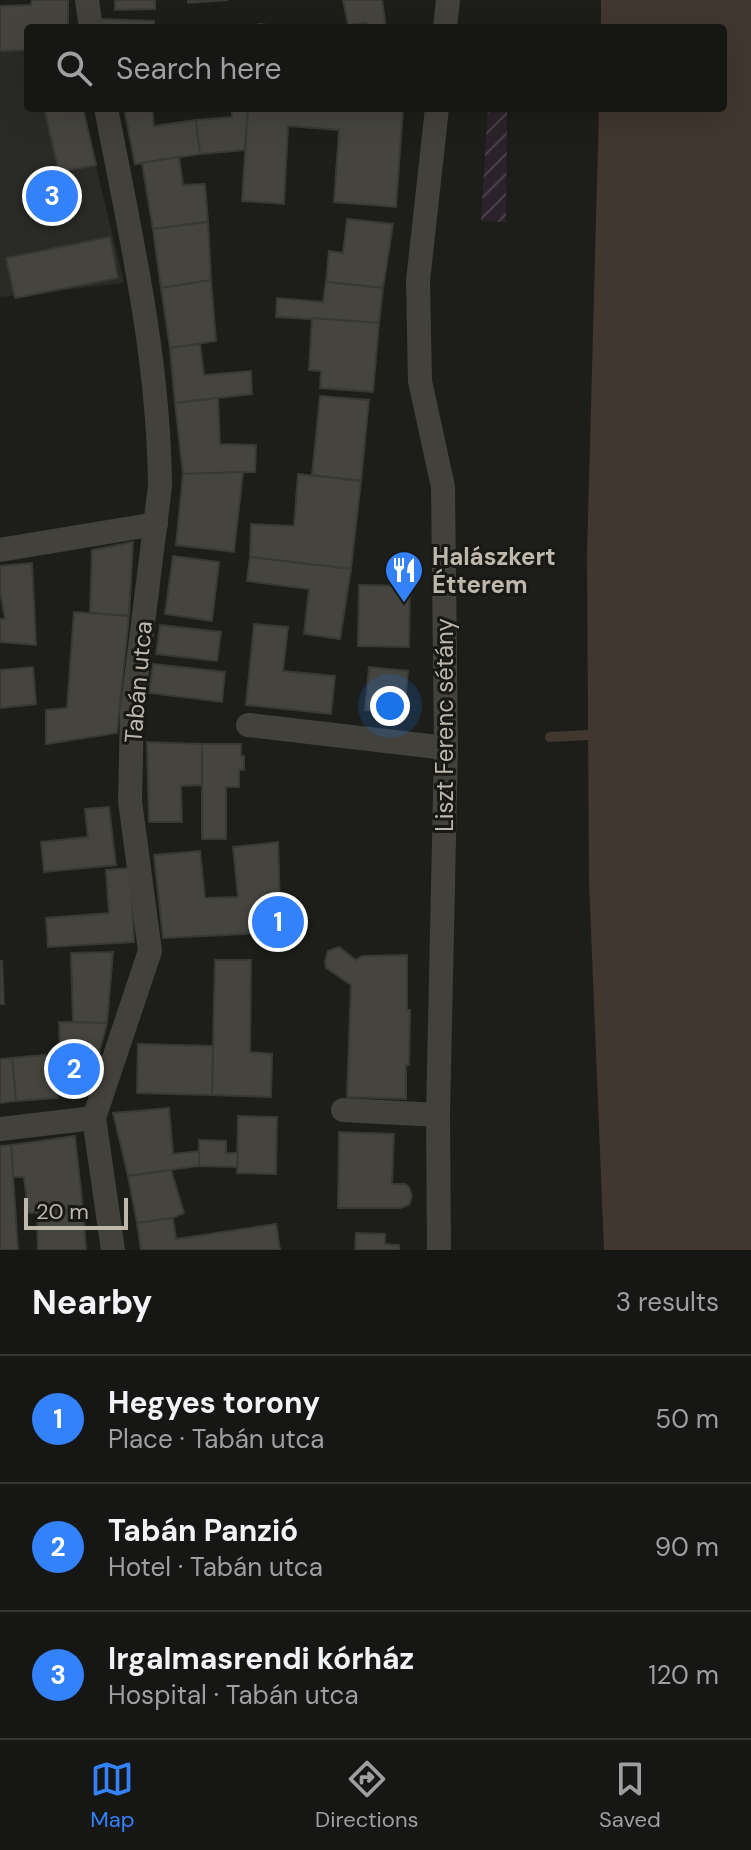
<!DOCTYPE html>
<html lang="en">
<head>
<meta charset="utf-8">
<style>
  :root { --surface:#161614; --page:#232322; --text:#f1f3f6; --muted:#9e9fa0; --line:#353534; --accent:#3481fc }
  body { margin:0; font-family:"DM Sans",sans-serif; background:var(--page); color:var(--text) }
  .scale { position:absolute; left:24px; bottom:20px; width:104px; box-sizing:border-box; padding-left:8px; border:4px solid #bdb7ac; border-top:0; font-size:22px; line-height:28px; white-space:nowrap; color:#bdb7ac; -webkit-text-stroke:6px #181815; paint-order:stroke }
  .you { position:absolute; left:390px; top:706px; width:28px; height:28px; margin:-20px; border:6px solid #fff; border-radius:50%; background:#1a73e8; box-shadow:0 0 0 12px #1a73e833 }
  .badge { display:grid; place-items:center; width:52px; height:52px; border-radius:50%; background:var(--accent); color:#fff; font-size:26px; font-weight:700 }
  .pin { position:absolute; translate:-50% -50%; border:4px solid #fff; box-shadow:0 2px 8px #0006 }
  .list { margin:0; padding:0; list-style:none }
  h2 { display:flex; justify-content:space-between; align-items:center; height:104px; margin:0; padding:0 32px; font-size:34px }
  h2 small { font-size:26px; font-weight:400; color:var(--muted) }
  .list li { display:grid; grid-template-columns:52px 1fr auto; gap:24px; align-items:center; box-sizing:border-box; height:128px; padding:0 32px; border-top:2px solid var(--line) }
  .list b { display:block; font-size:30px; white-space:nowrap }
  .list p { margin:0; font-size:26px; white-space:nowrap; color:var(--muted) }
  .list em { font-size:26px; font-style:normal; color:var(--muted) }
  .icon { flex:none; width:44px; height:44px; fill:none; stroke:currentColor; stroke-width:2; stroke-linecap:round; stroke-linejoin:round }
  .map { position:relative; flex:none; width:751px; height:1250px; overflow:hidden }
  .search { position:absolute; background:var(--surface); box-shadow:0 8px 32px #0002; left:24px; right:24px; top:24px; height:88px; display:flex; align-items:center; gap:20px; box-sizing:border-box; padding:0 28px; border-radius:8px; color:var(--muted); font-size:30px }
  .sheet { height:488px; background:var(--surface) }
  nav { display:flex; justify-content:space-around; align-items:center; box-sizing:border-box; height:112px; border-top:2px solid var(--line); background:var(--surface); font-size:22px; color:var(--muted) }
  nav a { display:grid; justify-items:center; gap:4px }
  nav .on { color:var(--accent) }
  .map>svg:first-child { display:block }
  .built { fill:#2a2a26 }
  .garden { fill:url(#garden-furrows) }
  .water { fill:#42372f }
  .lines { fill:none; stroke-linecap:round; stroke-linejoin:round }
  .stream { stroke:#42372f; stroke-width:10 }
  .building { fill:#45443f; stroke:#393934; stroke-width:2 }
  .minor { stroke:#42413b; stroke-width:24 }
  .labels { text-anchor:middle; dominant-baseline:central; stroke-width:6; stroke-linejoin:round; paint-order:stroke }
  .poi-label { font-size:24px; font-weight:bold; fill:#bdb7ac; stroke:#181815; text-anchor:start }
  .street-label { font-size:24px; fill:#bdb7ac; stroke:#181815 }
</style>
</head>
<body>
<div class="map">
<svg width="751" height="1250" viewBox="0 0 751 1250">
  <defs>
    <pattern id="garden-furrows" width="10" height="10" patternUnits="userSpaceOnUse" patternTransform="scale(2)"><rect width="10" height="10" fill="#2c222b"/><path d="M-1 1l2-2M0 10L10 0M9 11l2-2" fill="none" stroke="#494047"/></pattern>
  </defs>
  <rect width="100%" height="100%" fill="#1d1d1a"/>
  <path class="built" d="M28,50V108H82L124,283L0,297V51Z"/>
  <path class="garden" d="M488,108H507L506,222L481,221Z"/>
  <path class="water" d="M601,0H751V1250H604L589,881L587,555L599,108H723V28H601Z"/>
  <g class="lines">
    <path class="stream" d="M550,737L588,735"/>
  </g>
  <g class="building">
    <path d="M32,0H68V28H28V50L0,51V6L31,5Z"/>
    <path d="M115,0H155V9L115,10Z"/>
    <path d="M188,0H228L188,3Z"/>
    <path d="M343,0H382L386,28H366V23L348,25Z"/>
    <path d="M102,19L154,21V28H102Z"/>
    <path d="M259,24L286,27V28H259Z"/>
    <path d="M44,108H83L96,165L59,172Z"/>
    <path d="M124,108H152L154,126L196,120L200,154L135,164Z"/>
    <path d="M232,108H248L245,150L200,154L196,120L232,117Z"/>
    <path d="M248,108H403L396,207L334,202L339,130L288,126L284,204L242,201Z"/>
    <path d="M179,157L183,185L205,184L208,222L153,229L142,163Z"/>
    <path d="M347,219L393,224L383,288L326,282L329,251L343,253Z"/>
    <path d="M208,222L211,280L161,288L153,229Z"/>
    <path d="M110,237L118,278L15,298L6,258Z"/>
    <path d="M211,280L216,341L170,348L161,288Z"/>
    <path d="M326,282L383,288L379,323L276,317L277,298L323,302Z"/>
    <path d="M312,318L379,323L373,392L320,388L321,371L309,370Z"/>
    <path d="M200,344L204,375L251,371L252,394L175,403L170,348Z"/>
    <path d="M320,396L369,400L361,481L312,475Z"/>
    <path d="M218,398L220,444L256,445L255,472L183,474L175,403Z"/>
    <path d="M243,472L234,552L176,545L183,474Z"/>
    <path d="M298,474L361,481L351,569L250,557L251,524L294,526Z"/>
    <path d="M133,542L129,616L90,613L92,550Z"/>
    <path d="M173,556L219,562L212,621L165,614Z"/>
    <path d="M250,557L351,569L340,639L304,634L309,589L247,581Z"/>
    <path d="M32,563L36,645L0,642V619H5L0,590V566Z"/>
    <path d="M359,585L410,586L409,647L358,646Z"/>
    <path d="M74,612L129,616L117,733L46,744V710L67,708Z"/>
    <path d="M254,624L288,627L283,671L335,676L331,714L246,705Z"/>
    <path d="M160,625L221,632L217,661L156,654Z"/>
    <path d="M153,664L225,672L222,702L149,693Z"/>
    <path d="M33,667L36,704L0,708V670Z"/>
    <path d="M369,667L408,671L404,714L365,710Z"/>
    <path d="M147,742L202,744V785L181,786L182,822H149Z"/>
    <path d="M202,744H241V756H244V770H239V787H226V839H202Z"/>
    <path d="M109,807L116,865L44,872L41,842L88,837L85,809Z"/>
    <path d="M278,842L280,904L285,909L289,921L283,932L271,936L264,933L163,938L154,855L200,851L205,898L238,897L233,847Z"/>
    <path d="M130,868L134,942L48,947L46,918L109,913L106,870Z"/>
    <path d="M339,947L356,960L362,956L407,955V1010H410L409,1065H406V1099L347,1097L351,985L326,968L325,961L328,951Z"/>
    <path d="M113,952L107,1023L73,1022L71,953Z"/>
    <path d="M215,960H251L250,1052L272,1054L271,1097L212,1095Z"/>
    <path d="M0,961H2L4,1004H0Z"/>
    <path d="M59,1022L107,1023L89,1091H58L54,1054L60,1048Z"/>
    <path d="M138,1044L213,1046L212,1095L137,1093Z"/>
    <path d="M54,1054L58,1098L16,1101L12,1058Z"/>
    <path d="M12,1058L16,1101L0,1103V1059Z"/>
    <path d="M169,1108L173,1154L199,1151V1166L128,1176L113,1113Z"/>
    <path d="M238,1116L277,1117L276,1174L237,1173Z"/>
    <path d="M339,1132L394,1134L392,1184H405L409,1187L412,1196L409,1205L400,1208H338Z"/>
    <path d="M75,1136L83,1209L28,1213L24,1177H13L11,1145Z"/>
    <path d="M199,1140L226,1141V1153H238L237,1167L199,1166Z"/>
    <path d="M11,1145L18,1250H0V1146Z"/>
    <path d="M171,1170L184,1213L173,1218L137,1223L128,1176Z"/>
    <path d="M83,1209L86,1250H38L37,1212Z"/>
    <path d="M173,1218L176,1239L276,1224L280,1250H141L137,1223Z"/>
    <path d="M356,1233L385,1234V1244L399,1245V1250H355Z"/>
  </g>
  <g class="lines">
    <g class="minor">
      <path d="M87,0L91,28"/>
      <path d="M445,28L448,0"/>
      <path d="M106,108C130,232 159,358 160,486L132,712L130,801L150,951L94,1118L113,1250"/>
      <path d="M437,108L418,281L420,381L443,487L446,748L438,1115L439,1250"/>
      <path d="M0,550L156,524"/>
      <path d="M248,725L446,748"/>
      <path d="M343,1110L438,1115"/>
      <path d="M0,1129L94,1118"/>
    </g>
  </g>
  <defs>
    <symbol id="restaurant-pin" viewBox="-11 -11 22 30"><path d="M0 17L-7.5 6A9.5 9.5 0 1 1 7.5 6Z" fill="#3481fc" stroke="#181815"/><path d="M-5-6h1v4h1v-4h1v4h1v-4h1v5L-1.5 .5V6h-2V.5L-5-1ZM5-6V6H3V1.5H1.5Q1.5-4 5-6Z" fill="#fff"/></symbol>
  </defs>
  <g fill-rule="evenodd">
    <use href="#restaurant-pin" x="382" y="548" width="44" height="60"/>
  </g>
  <g class="labels">
    <g class="poi-label">
      <text x="432" y="556">Halászkert<tspan x="432" dy="28">Étterem</tspan></text>
    </g>
    <g class="street-label">
      <text transform="translate(138 682) rotate(-85)">Tabán utca</text>
      <text transform="translate(444 725) rotate(-90)">Liszt Ferenc sétány</text>
    </g>
  </g>
</svg>
<div class="scale">20 m</div>
<div class="you"></div>
<div class="pin badge" style="left:278px;top:922px">1</div>
<div class="pin badge" style="left:74px;top:1069px">2</div>
<div class="pin badge" style="left:52px;top:196px">3</div>
<div class="search"><svg class="icon" aria-label="search" viewBox="0 0 24 24"><circle cx="10" cy="10" r="6"/><path d="M15 15l6 6"/></svg>Search here</div>
</div>
<section class="sheet">
<h2>Nearby<small>3 results</small></h2>
<ul class="list">
<li><span class="badge">1</span><div><b>Hegyes torony</b><p>Place · Tabán utca</p></div><em>50 m</em></li>
<li><span class="badge">2</span><div><b>Tabán Panzió</b><p>Hotel · Tabán utca</p></div><em>90 m</em></li>
<li><span class="badge">3</span><div><b>Irgalmasrendi kórház</b><p>Hospital · Tabán utca</p></div><em>120 m</em></li>
</ul>
</section>
<nav>
<a class="on"><svg class="icon" aria-label="map" viewBox="0 0 24 24"><path d="M3 6l6-2 6 2 6-2v14l-6 2-6-2-6 2zM9 4v14M15 6v14"/></svg>Map</a>
<a><svg class="icon" aria-label="directions" viewBox="0 0 24 24"><path d="M12 3l9 9-9 9-9-9zM9 14v-3h6M13 9l2 2-2 2"/></svg>Directions</a>
<a><svg class="icon" aria-label="saved" viewBox="0 0 24 24"><path d="M7 4h10v16l-5-4-5 4z"/></svg>Saved</a>
</nav>
</body>
</html>
